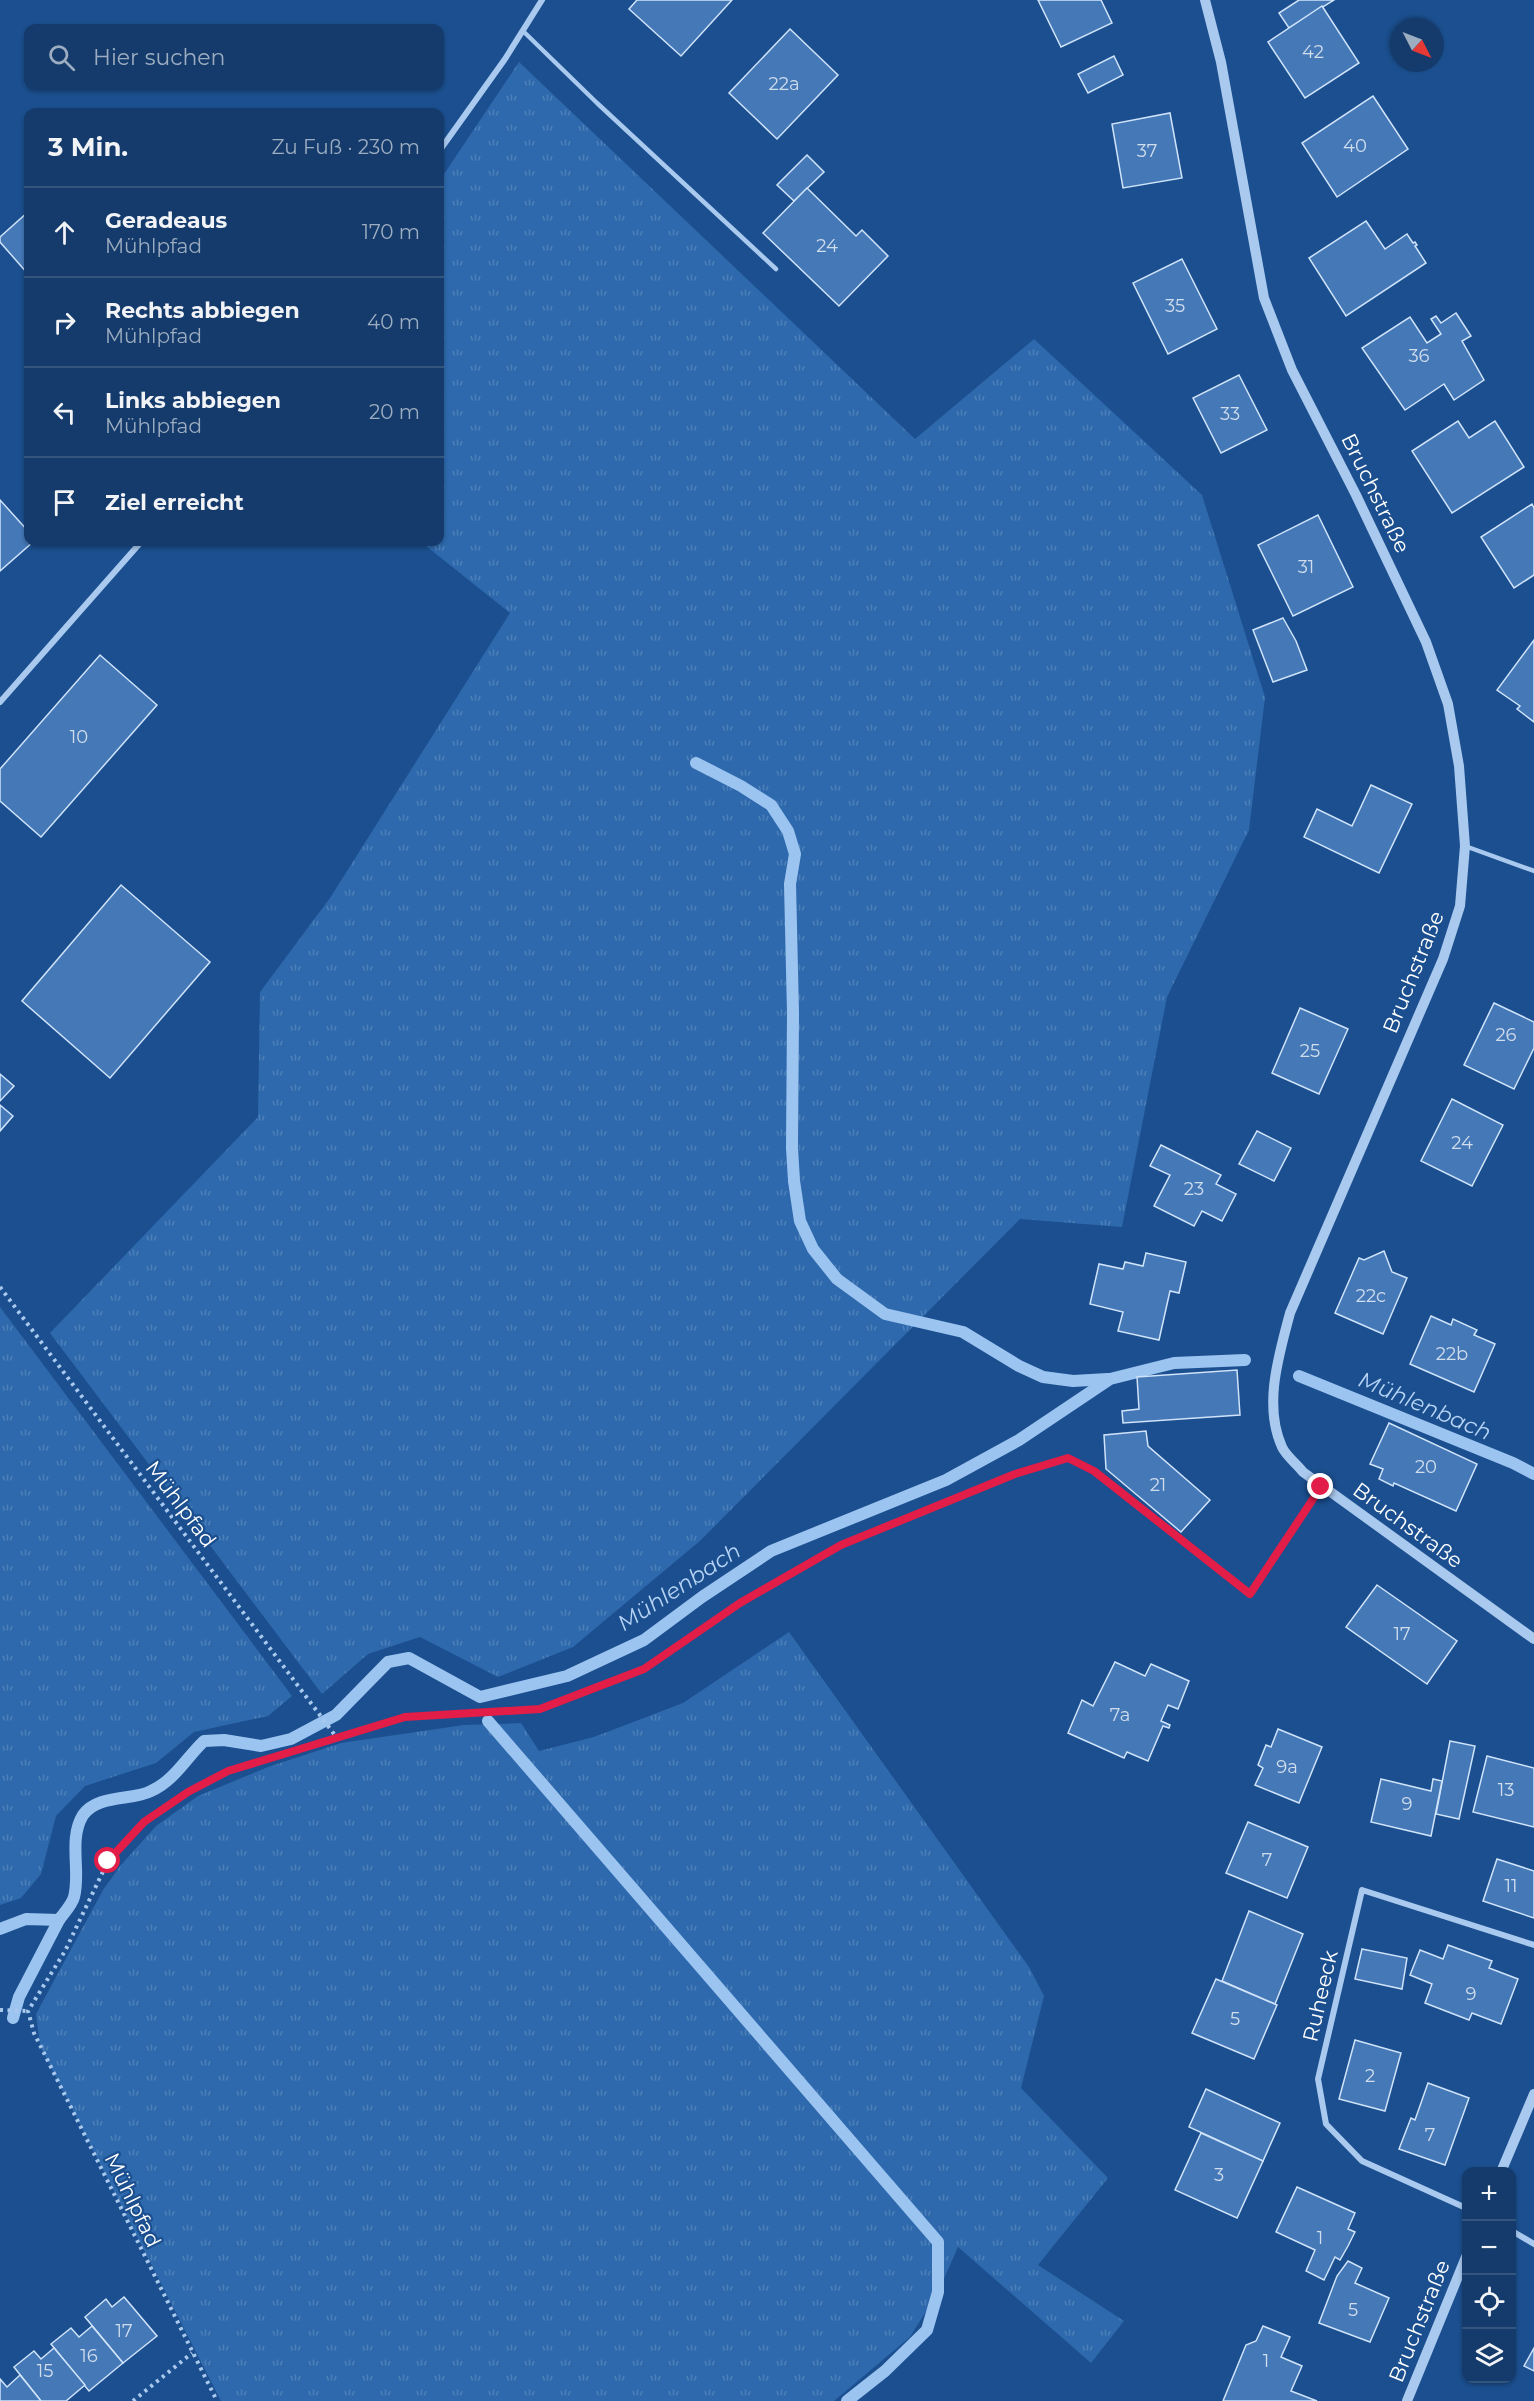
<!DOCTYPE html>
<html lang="de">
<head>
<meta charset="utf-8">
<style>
  :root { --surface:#143b6b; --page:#1d4271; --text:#f1f3f6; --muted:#9dadc1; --line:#33557e }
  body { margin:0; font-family:Montserrat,sans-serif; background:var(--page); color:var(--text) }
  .controls { position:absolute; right:18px; bottom:18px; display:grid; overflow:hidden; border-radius:12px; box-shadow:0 2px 4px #0004 }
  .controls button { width:54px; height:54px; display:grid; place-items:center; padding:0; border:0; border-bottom:2px solid var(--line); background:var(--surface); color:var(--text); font:30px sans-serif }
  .compass { position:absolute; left:1390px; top:18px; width:54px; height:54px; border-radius:50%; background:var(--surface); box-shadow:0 2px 4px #0004; rotate:132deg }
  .stop { position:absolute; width:18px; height:18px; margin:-14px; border:4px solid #e11d48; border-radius:50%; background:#fff }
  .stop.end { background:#e11d48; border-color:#fff; box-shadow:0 2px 6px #0008 }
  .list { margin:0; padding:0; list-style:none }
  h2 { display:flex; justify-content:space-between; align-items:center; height:78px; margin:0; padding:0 24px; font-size:26px }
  h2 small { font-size:20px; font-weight:400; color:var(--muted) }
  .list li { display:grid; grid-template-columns:39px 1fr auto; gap:18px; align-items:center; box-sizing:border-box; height:90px; padding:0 24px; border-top:2px solid var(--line) }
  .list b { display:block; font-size:22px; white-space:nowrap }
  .list p { margin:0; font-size:20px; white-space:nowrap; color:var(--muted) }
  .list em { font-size:20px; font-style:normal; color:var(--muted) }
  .icon { flex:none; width:33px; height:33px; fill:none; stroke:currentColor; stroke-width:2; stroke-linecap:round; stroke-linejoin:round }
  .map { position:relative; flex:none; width:1534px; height:2401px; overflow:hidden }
  .search { position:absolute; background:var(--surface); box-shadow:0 2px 4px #0004; left:24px; top:24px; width:420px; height:66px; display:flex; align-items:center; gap:15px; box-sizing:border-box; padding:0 21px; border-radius:12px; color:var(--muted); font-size:22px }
  .panel { position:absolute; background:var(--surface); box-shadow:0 2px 4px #0004; left:24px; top:108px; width:420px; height:438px; border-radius:12px }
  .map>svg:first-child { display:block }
  .grass { fill:url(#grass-tufts) }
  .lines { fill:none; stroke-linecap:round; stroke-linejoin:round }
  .stream { stroke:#9cc4f0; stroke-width:12 }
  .building { fill:#4478b7; stroke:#cfe3fa; stroke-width:1.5 }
  .path { stroke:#a9c9ee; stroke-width:4; stroke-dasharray:3 4.5; stroke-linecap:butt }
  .service { stroke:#a9c9ee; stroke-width:4.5 }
  .minor { stroke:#a9c9ee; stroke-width:6 }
  .tertiary { stroke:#a9c9ee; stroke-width:10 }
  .route { stroke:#e11d48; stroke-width:8 }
  .labels { text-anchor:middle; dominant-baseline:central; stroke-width:4.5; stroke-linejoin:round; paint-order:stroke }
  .number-label { font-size:18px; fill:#d0dded }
  .street-label { font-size:21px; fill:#fff; stroke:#1b4f8f }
  .water-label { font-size:22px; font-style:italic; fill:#b5d3f5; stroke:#1b4f8f }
</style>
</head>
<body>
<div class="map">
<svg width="1534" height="2401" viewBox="0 0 1534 2401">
  <defs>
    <pattern id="grass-tufts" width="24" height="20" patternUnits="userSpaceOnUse" patternTransform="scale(1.5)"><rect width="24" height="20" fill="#2e69ad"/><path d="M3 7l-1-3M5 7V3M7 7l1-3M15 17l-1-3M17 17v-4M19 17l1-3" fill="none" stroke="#4d80b9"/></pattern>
  </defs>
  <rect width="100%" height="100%" fill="#1b4f8f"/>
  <g class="grass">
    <path d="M519,62L915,439L1034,339L1202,495L1265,697L1249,830L1167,997L1122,1227L1020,1219L701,1540L573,1647L498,1677L420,1637L368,1654L322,1694L50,1333L258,1117L260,992L330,898L510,613L421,542H440V180Z"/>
    <path d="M0,1307L292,1696L268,1716L194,1732L156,1763L85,1786L56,1816L41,1874L21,1898L0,1905Z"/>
    <path d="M789,1632L1029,1967L1044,1996L1021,2088L1108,2178L1038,2265L1124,2321L1091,2363L958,2247L938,2292L910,2337L834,2401H221L40,2046L36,2014L103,1890L121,1865L156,1826L198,1796L268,1767L341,1743L464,1725L521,1723L539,1751L594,1737L683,1703Z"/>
  </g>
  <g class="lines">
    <g class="stream">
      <path d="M696,763L741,786L771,805L788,831L795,854L790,884L793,1013L792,1148L794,1181L800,1221L813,1249L837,1279L885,1314L963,1332L1019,1366L1043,1377L1073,1381L1108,1379"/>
      <path d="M1299,1376L1513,1463L1534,1474"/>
      <path d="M488,1721L938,2242V2292L927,2330L885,2371L847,2401"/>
      <path d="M0,1929L26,1919L59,1920C63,1914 72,1905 74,1897C81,1872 68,1839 83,1815C98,1794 132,1801 151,1791C174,1781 186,1758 204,1741L224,1740L261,1746L291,1739L336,1715L388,1662L409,1658L480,1697L567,1676L644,1640L702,1597L771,1551L946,1480L1019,1440L1110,1379L1174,1363L1245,1360"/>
      <path d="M13,2018L19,1997L59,1920"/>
    </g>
  </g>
  <g class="building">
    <path d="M637,0H732L681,56L629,9Z"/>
    <path d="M1038,0H1101L1112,23L1061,47Z"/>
    <path d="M1299,0H1334L1289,28L1279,13Z"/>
    <path d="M1322,6L1359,63L1305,98L1268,42Z"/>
    <path d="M790,29L838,75L777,139L729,93Z"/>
    <path d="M1114,56L1123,75L1088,93L1078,74Z"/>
    <path d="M1373,96L1408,149L1337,197L1302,143Z"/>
    <path d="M1170,113L1182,178L1123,188L1112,124Z"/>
    <path d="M807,155L824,172L794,201L777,185Z"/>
    <path d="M807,188L856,236L862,230L888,256L839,306L763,233Z"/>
    <path d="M28,212V274L0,242V237Z"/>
    <path d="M1366,221L1385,249L1407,234L1413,243L1415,242L1417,245L1415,246L1426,263L1346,316L1309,258Z"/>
    <path d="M1182,259L1217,329L1168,354L1133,283Z"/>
    <path d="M1456,313L1471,336L1462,341L1484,380L1454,400L1444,384L1405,410L1362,348L1410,317L1427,343L1441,334L1431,319L1436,316L1441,323Z"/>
    <path d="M1239,375L1267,430L1221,453L1193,398Z"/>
    <path d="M1458,421L1469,438L1495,421L1524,467L1452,513L1412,451Z"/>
    <path d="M0,500L28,531V542H33L0,571Z"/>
    <path d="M1532,504L1534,508V575L1514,588L1481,537Z"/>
    <path d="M1318,515L1353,587L1293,616L1258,545Z"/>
    <path d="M1283,618L1296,641L1307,670L1273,682L1253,630Z"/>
    <path d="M1534,640V722L1517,709L1520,706L1497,690Z"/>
    <path d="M100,655L157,705L41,837L0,801V769Z"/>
    <path d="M1371,785L1412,804L1379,873L1304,837L1317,809L1352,826Z"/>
    <path d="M121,885L210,962L110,1078L22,1001Z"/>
    <path d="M1494,1003L1534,1022V1048L1514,1089L1464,1065Z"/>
    <path d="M1300,1008L1348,1029L1319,1094L1272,1073Z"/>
    <path d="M0,1074L14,1086L0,1101Z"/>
    <path d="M1452,1099L1503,1125L1472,1186L1421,1161Z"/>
    <path d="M0,1105L13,1116L0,1131Z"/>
    <path d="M1257,1131L1291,1148L1274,1181L1239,1164Z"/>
    <path d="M1161,1145L1221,1175L1216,1184L1236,1194L1222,1221L1202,1211L1194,1226L1154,1206L1170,1175L1150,1166Z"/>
    <path d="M1384,1251L1392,1272L1407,1278L1383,1334L1335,1313L1359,1258L1364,1260Z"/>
    <path d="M1146,1253L1186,1262L1179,1293L1170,1291L1159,1340L1118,1331L1123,1312L1090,1304L1099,1264L1123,1269L1125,1262L1143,1266Z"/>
    <path d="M1431,1316L1451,1325L1453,1319L1477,1330L1474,1335L1495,1344L1474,1392L1410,1364Z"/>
    <path d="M1237,1370L1240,1415L1123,1423L1122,1411L1139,1409L1137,1377Z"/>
    <path d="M1389,1423L1477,1464L1456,1511L1394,1483L1393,1486L1379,1479L1383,1469L1370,1464Z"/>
    <path d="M1146,1431L1148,1446L1210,1500L1181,1532L1106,1469L1104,1435Z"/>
    <path d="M1377,1585L1457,1641L1427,1684L1346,1627Z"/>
    <path d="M1115,1662L1145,1676L1151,1664L1189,1681L1178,1709L1168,1705L1161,1721L1170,1725L1169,1728L1163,1726L1148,1761L1127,1752L1124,1758L1068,1733L1082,1700L1093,1706Z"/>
    <path d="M1278,1729L1322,1747L1299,1803L1255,1785L1263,1768L1258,1765L1266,1745L1271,1747Z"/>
    <path d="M1450,1741L1475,1746L1459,1819L1436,1814Z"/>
    <path d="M1487,1756L1534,1768V1827L1473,1812Z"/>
    <path d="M1381,1779L1431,1791L1433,1779L1442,1781L1431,1836L1371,1822Z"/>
    <path d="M1248,1822L1308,1847L1287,1898L1226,1873Z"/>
    <path d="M1497,1859L1534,1871V1918L1483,1901Z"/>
    <path d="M1249,1911L1303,1934L1275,2004L1222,1981Z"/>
    <path d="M1448,1945L1492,1961L1489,1968L1518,1979L1501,2024L1472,2013L1469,2020L1425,2003L1432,1984L1410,1975L1420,1950L1443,1959Z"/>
    <path d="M1362,1949L1407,1958L1402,1989L1355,1979Z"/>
    <path d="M1216,1979L1277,2005L1254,2059L1192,2033Z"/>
    <path d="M1355,2040L1401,2053L1385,2111L1339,2099Z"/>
    <path d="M1428,2083L1469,2098L1445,2165L1399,2149L1411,2118L1415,2120Z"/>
    <path d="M1206,2089L1280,2123L1263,2161L1189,2127Z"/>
    <path d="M1201,2133L1263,2161L1237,2218L1175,2190Z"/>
    <path d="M1297,2187L1355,2213L1348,2229L1355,2232L1348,2246L1340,2260L1335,2257L1324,2280L1306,2271L1315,2250L1276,2232Z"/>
    <path d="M1348,2261L1362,2268L1355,2283L1389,2298L1370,2342L1319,2323L1337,2276Z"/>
    <path d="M124,2297L157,2336L123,2363L85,2317L106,2299L112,2307Z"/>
    <path d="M92,2326L123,2363L89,2391L51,2344L71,2328L79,2337Z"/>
    <path d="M1263,2326L1290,2337L1281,2357L1302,2366L1291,2391L1317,2401H1223L1246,2345L1256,2341Z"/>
    <path d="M54,2348L85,2385L66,2401H41L14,2367L34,2351L41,2359Z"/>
    <path d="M1534,2348V2371L1524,2366Z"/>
    <path d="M20,2375L41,2401H0V2379L7,2387Z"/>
  </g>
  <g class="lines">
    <g class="path">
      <path d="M0,1287L337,1738L228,1771L188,1792L144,1823L108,1861L65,1951L28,2011L34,2033L217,2401"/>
      <path d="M337,1738L405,1717L540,1709L644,1669L740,1603L841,1545L1015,1474L1069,1458L1094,1471L1249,1594L1308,1508"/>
      <path d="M0,2010L28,2011"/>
      <path d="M133,2401L192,2353"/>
    </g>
    <g class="service">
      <path d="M523,31L597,103L776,269"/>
      <path d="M1465,846L1534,871"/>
    </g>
    <g class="minor">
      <path d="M440,150L505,59L542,0"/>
      <path d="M0,702L141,542"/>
      <path d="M1466,2208L1362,2161L1326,2124L1318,2079L1362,1890L1534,1945"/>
      <path d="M1512,2231L1534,2244"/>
    </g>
    <g class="tertiary">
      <path d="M1205,0L1221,62L1264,298L1292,370L1356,495L1426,642L1448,704L1459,766L1465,846L1460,906L1443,959L1290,1313C1279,1355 1263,1405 1282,1447C1286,1456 1297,1464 1303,1472L1534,1639"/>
      <path d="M1501,2172L1534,2094"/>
      <path d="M1407,2401L1466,2257"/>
    </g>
  </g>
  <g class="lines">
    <path class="route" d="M108,1861L144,1822L188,1792L228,1771L405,1717L540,1709L644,1669L740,1603L841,1545L1015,1474L1068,1458L1094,1471L1250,1594L1321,1487"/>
  </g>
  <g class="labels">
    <g class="number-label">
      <text x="1313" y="52">42</text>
      <text x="784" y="84">22a</text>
      <text x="1355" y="146">40</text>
      <text x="1147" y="151">37</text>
      <text x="827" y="246">24</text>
      <text x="1175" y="306">35</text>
      <text x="1419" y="356">36</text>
      <text x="1230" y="414">33</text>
      <text x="1306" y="567">31</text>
      <text x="79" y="737">10</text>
      <text x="1506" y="1035">26</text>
      <text x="1310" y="1051">25</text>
      <text x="1462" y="1143">24</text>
      <text x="1194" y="1189">23</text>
      <text x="1371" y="1296">22c</text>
      <text x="1452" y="1354">22b</text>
      <text x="1426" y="1467">20</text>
      <text x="1158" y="1485">21</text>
      <text x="1402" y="1634">17</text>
      <text x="1120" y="1715">7a</text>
      <text x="1287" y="1767">9a</text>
      <text x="1506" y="1790">13</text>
      <text x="1407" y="1804">9</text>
      <text x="1267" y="1860">7</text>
      <text x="1511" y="1886">11</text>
      <text x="1471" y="1994">9</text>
      <text x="1235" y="2019">5</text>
      <text x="1370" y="2076">2</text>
      <text x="1430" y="2135">7</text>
      <text x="1219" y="2175">3</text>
      <text x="1320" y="2238">1</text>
      <text x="1353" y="2310">5</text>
      <text x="124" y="2331">17</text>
      <text x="89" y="2356">16</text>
      <text x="1266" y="2361">1</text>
      <text x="45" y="2371">15</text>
    </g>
    <g class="street-label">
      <text transform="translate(1376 493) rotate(64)">Bruchstraße</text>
      <text transform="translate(1413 972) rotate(-68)">Bruchstraße</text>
      <text transform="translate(181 1504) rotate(53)">Mühlpfad</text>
      <text transform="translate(1408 1525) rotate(36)">Bruchstraße</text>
      <text transform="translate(1320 1996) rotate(-77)">Ruheeck</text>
      <text transform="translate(133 2200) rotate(64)">Mühlpfad</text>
      <text transform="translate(1419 2321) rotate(-68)">Bruchstraße</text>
    </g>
    <g class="water-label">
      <text transform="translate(1425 1406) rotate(23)">Mühlenbach</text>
      <text transform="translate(679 1587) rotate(-33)">Mühlenbach</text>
    </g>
  </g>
</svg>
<div class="controls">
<button>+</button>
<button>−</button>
<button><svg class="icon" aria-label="locate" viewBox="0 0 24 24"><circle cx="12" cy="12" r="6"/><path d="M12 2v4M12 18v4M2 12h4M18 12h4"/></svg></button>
<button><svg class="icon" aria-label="layers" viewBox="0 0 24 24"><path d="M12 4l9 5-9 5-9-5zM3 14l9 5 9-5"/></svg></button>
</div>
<svg class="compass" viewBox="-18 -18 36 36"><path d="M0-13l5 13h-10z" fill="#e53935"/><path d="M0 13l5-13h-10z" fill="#9dadc1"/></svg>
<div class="stop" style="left:108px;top:1861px"></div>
<div class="stop end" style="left:1321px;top:1487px"></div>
<div class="search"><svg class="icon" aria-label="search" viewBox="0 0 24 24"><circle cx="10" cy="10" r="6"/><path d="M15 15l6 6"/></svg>Hier suchen</div>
<section class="panel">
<h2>3 Min.<small>Zu Fuß · 230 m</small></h2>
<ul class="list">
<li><svg class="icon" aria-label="ahead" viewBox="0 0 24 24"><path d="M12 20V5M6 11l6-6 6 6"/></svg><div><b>Geradeaus</b><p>Mühlpfad</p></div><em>170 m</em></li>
<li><svg class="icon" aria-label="right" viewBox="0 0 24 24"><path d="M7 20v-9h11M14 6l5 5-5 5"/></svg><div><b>Rechts abbiegen</b><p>Mühlpfad</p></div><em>40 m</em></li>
<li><svg class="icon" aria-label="left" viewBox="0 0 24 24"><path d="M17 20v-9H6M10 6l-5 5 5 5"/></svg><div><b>Links abbiegen</b><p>Mühlpfad</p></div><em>20 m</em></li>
<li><svg class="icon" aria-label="arrive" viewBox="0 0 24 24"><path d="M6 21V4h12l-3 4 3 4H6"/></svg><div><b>Ziel erreicht</b></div></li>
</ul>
</section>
</div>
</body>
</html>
